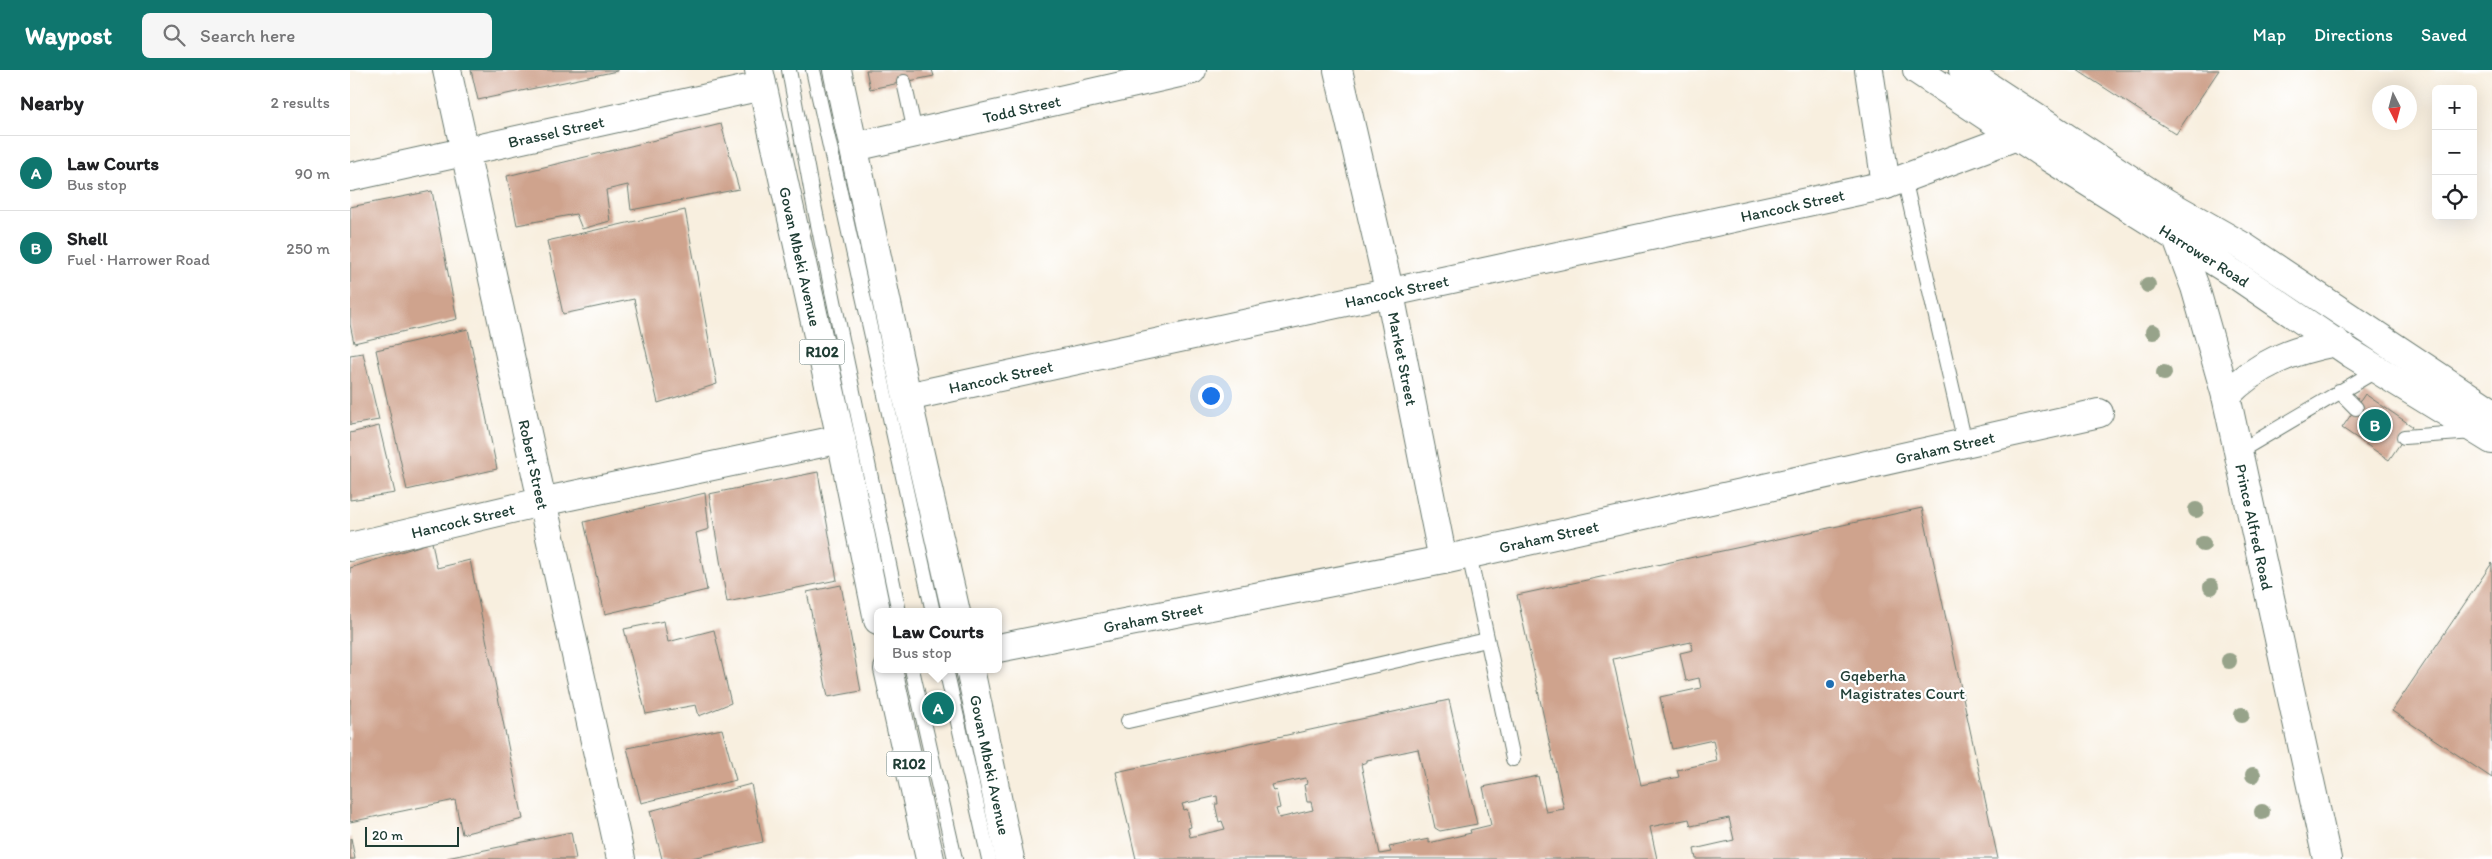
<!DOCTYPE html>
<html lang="en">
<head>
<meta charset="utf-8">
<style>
  :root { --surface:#fff; --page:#f6f6f6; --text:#202124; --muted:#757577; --line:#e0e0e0; --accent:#0f766e }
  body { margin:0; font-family:Itim,sans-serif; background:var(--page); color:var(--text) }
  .controls { position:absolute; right:15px; top:15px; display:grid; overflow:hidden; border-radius:8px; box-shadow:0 5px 20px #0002 }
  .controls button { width:45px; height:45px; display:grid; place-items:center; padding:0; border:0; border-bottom:1px solid var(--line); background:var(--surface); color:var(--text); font:25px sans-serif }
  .compass { position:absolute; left:2022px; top:15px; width:45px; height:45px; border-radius:50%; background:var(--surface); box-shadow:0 5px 20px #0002; rotate:174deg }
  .scale { position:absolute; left:15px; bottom:12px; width:94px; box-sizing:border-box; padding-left:5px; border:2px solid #1f3d34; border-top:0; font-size:14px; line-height:18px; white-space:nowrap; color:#1f3d34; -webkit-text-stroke:4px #fff; paint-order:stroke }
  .you { position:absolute; left:860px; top:325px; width:18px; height:18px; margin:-12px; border:4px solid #fff; border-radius:50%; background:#1a73e8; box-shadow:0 0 0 8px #1a73e833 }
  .badge { display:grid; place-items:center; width:32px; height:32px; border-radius:50%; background:var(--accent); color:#fff; font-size:16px; font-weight:700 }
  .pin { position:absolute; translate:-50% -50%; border:2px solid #fff; box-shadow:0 1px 5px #0006 }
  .popup { position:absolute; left:524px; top:538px; width:128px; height:65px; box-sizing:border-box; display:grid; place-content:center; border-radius:8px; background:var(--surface); filter:drop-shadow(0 1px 4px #0005); font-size:16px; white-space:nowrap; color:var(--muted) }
  .popup b { font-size:19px; color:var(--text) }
  .popup::after { content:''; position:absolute; left:50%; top:100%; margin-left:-10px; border:10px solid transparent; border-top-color:var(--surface) }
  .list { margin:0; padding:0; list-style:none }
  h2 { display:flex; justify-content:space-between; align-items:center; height:65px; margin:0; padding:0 20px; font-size:21px }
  h2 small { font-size:16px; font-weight:400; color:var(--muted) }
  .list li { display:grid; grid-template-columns:32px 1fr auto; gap:15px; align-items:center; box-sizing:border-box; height:75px; padding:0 20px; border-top:1px solid var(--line) }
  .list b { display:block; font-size:19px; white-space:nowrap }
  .list p { margin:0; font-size:16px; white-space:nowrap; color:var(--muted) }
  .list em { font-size:16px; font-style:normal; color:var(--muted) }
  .icon { flex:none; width:28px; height:28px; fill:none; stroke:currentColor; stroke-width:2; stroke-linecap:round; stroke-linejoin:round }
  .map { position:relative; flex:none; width:2142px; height:789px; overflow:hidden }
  header { display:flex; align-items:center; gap:30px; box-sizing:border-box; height:70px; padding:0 25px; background:var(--accent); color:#fff }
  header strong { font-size:24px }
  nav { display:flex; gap:28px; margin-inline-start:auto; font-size:18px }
  .search { width:350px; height:45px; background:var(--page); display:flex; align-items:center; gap:12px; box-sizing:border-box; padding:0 18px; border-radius:8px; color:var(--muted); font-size:19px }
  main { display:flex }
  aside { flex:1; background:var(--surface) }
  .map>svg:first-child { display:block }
  .building { fill:#cfa38d; fill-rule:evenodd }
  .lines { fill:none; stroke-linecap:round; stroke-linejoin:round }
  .lane-casing { stroke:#6b7b70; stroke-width:16 }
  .street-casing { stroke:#6b7b70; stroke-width:30 }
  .secondary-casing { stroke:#6b7b70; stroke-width:30 }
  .primary-casing { stroke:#6b7b70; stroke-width:30 }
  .lane { stroke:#fff; stroke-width:14 }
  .street { stroke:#fff; stroke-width:28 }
  .secondary { stroke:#fff; stroke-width:28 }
  .primary { stroke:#fff; stroke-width:28 }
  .tree { fill:#97a38a }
  .poi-dot { fill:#1f6fb2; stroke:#fff; stroke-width:2 }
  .labels { text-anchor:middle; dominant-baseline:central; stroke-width:4.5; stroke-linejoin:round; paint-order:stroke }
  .shield { fill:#fff; stroke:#627771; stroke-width:1 }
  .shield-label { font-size:15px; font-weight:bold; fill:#1f3d34 }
  .street-label { font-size:16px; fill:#1f3d34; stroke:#fff }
  .poi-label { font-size:16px; fill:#1f3d34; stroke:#fff; text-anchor:start }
</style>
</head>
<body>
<header>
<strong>Waypost</strong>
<div class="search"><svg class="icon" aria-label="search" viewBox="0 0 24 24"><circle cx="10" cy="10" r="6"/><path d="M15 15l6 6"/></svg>Search here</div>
<nav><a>Map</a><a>Directions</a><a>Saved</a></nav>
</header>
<main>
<aside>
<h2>Nearby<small>2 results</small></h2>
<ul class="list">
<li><span class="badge">A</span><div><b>Law Courts</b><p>Bus stop</p></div><em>90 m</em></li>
<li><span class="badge">B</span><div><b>Shell</b><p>Fuel · Harrower Road</p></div><em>250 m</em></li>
</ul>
</aside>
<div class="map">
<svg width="2142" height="789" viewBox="0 0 2142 789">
  <rect width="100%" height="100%" fill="#fff"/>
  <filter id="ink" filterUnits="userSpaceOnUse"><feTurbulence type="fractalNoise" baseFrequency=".02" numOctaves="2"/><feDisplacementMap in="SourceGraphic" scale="10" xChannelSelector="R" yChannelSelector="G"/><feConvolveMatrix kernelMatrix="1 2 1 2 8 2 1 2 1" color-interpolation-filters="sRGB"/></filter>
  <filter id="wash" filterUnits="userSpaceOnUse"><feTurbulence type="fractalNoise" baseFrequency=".0096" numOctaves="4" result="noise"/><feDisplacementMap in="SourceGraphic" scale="20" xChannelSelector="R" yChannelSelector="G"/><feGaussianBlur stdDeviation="1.12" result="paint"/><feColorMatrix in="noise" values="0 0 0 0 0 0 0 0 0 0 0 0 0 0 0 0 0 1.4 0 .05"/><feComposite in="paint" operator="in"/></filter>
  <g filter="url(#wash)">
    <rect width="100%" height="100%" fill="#f8efdf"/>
    <g id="blocks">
      <g class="building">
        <path d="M121,0H267V1L128,30Z"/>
        <path d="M516,0H582L584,6L520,19Z"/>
        <path d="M1727,0H1869L1826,64Z"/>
        <path d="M371,54L389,119L281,140L278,115L256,120L260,151L232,159L226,144L167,155L157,106Z"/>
        <path d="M82,121L107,249L4,273L0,254V137Z"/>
        <path d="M335,140L367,314L308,333L284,229L213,244L197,171Z"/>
        <path d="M118,259L147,399L57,420L26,280Z"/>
        <path d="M13,283L29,350L0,355V285Z"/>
        <path d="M2015,324L2062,356L2039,390L1992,358Z"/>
        <path d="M29,356L45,423L0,430V363Z"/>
        <path d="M468,402L487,510L377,532L359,424Z"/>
        <path d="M355,423L359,459L346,463L357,520L255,544L234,452Z"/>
        <path d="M1572,438L1648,789H1346L1344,779L1384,770L1379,748L1341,756L1339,749L1300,757L1307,789H786L766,702L1099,630L1127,754L1090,761L1085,758L1068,679L1017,690V692L1011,694L1030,784L1041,782L1039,777L1079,769V773L1121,763L1120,760L1141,755L1133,717L1188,706L1196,742L1214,739L1167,525ZM1341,572L1343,580L1330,583L1336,611L1349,608L1351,618L1310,627L1322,679L1363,670L1367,691L1327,700L1329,707L1291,715L1263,589ZM956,708L957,714L954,715L957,732H961L963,740L929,748L926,739L930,738L926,720L923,721L921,715ZM867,726L868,734H865L869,752L872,751L875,759L840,767L838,758L841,757L837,739L834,740L832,734Z"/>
        <path d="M82,472L87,498L120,490L173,749L112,764L105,730L0,752V498Z"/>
        <path d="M2142,493V708L2042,641Z"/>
        <path d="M491,515L511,621L478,627L457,522Z"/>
        <path d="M314,551L318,572L364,560L381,633L349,646L346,635L296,644L274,559Z"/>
        <path d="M372,659L386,710L291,733L277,678Z"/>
        <path d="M401,714L413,772L337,789H312L300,741Z"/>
        <path d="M221,762L226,789H98L97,788Z"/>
        <path d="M0,768H1L5,789H0Z"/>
      </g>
    </g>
  </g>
  <g filter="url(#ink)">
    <use href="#blocks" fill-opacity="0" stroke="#6b7b70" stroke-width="1"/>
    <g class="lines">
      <defs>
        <g id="lane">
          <path d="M439,0L464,135L549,542"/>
          <path d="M463,0L583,542"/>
          <path d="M554,12L565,62"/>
          <path d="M1554,108L1615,373"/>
          <path d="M1989,321L2006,338"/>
          <path d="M2054,367L2124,362"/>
          <path d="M1888,382L2027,300"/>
          <path d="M1119,484L1163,689"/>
          <path d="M562,599L605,789"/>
          <path d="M596,599L639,789"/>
          <path d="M778,651L1137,570"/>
        </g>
        <g id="street">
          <path id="s1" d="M97,0L271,789"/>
          <path id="s2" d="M988,0L1040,224L1093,490"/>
          <path d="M1519,0L1536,115"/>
          <path id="s3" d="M504,77L842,0"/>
          <path id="s4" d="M0,107L412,16"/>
          <path id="s5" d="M557,327L1536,115L1667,66L1681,53"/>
          <path id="s6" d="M0,477L191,432L491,369"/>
          <path id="s7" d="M648,578L1093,490L1749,343"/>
        </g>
        <g id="secondary">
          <path id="s8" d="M1567,0L1698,87L1886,205L2002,284L2142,370"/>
          <path d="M1613,0L1813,131L1894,177L2142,342"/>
          <path id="s9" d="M1813,131L1845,217L1876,326L1977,789"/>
          <path d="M1876,326C1906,294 1943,280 1986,272"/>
        </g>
        <g id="primary">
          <path id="s10" d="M409,0L491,369L528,550"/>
          <path d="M487,0L557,327L606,542"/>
          <path d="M538,599L580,789"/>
          <path id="s11" d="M620,599L660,789"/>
        </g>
      </defs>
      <use href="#lane" class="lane-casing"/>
      <use href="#street" class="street-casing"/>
      <use href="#secondary" class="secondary-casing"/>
      <use href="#primary" class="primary-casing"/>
      <use href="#lane" class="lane"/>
      <use href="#street" class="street"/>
      <use href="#secondary" class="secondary"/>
      <use href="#primary" class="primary"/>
    </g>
    <g class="tree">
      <circle cx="1798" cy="215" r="8"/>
      <circle cx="1803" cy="262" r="8"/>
      <circle cx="1814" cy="303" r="8"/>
      <circle cx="1846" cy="440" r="8"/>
      <circle cx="1853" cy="474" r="8"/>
      <circle cx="1861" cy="517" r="8"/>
      <circle cx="1879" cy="591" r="8"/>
      <circle cx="1892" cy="645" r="8"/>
      <circle cx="1903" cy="705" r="8"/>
      <circle cx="1912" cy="742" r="8"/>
    </g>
  </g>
  <circle class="poi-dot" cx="1480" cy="614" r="5"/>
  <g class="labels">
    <g class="shield">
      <rect x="449.5" y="269.5" width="45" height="25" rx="4"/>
      <rect x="536.5" y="681.5" width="45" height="25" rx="4"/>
    </g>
    <g class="shield-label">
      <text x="472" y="282">R102</text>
      <text x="559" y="694">R102</text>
    </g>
    <g class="street-label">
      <text stroke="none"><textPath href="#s3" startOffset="172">Todd Street</textPath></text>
      <text stroke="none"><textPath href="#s4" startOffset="211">Brassel Street</textPath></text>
      <text stroke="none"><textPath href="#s5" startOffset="906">Hancock Street</textPath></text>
      <text stroke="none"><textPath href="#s8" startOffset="342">Harrower Road</textPath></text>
      <text stroke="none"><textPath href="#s10" startOffset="191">Govan Mbeki Avenue</textPath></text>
      <text stroke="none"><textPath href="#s5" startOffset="501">Hancock Street</textPath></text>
      <text stroke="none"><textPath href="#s2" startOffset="296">Market Street</textPath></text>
      <text stroke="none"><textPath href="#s5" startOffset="96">Hancock Street</textPath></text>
      <text stroke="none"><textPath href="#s7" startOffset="968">Graham Street</textPath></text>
      <text stroke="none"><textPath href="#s1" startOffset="404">Robert Street</textPath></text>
      <text stroke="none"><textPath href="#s6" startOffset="116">Hancock Street</textPath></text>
      <text stroke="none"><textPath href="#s9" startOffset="339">Prince Alfred Road</textPath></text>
      <text stroke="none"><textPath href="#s7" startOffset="562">Graham Street</textPath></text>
      <text stroke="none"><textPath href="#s7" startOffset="158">Graham Street</textPath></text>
      <text stroke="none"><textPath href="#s11" startOffset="98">Govan Mbeki Avenue</textPath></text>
    </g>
    <g class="poi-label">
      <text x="1490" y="605">Gqeberha<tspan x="1490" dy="18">Magistrates Court</tspan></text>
    </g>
  </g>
</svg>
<div class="controls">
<button>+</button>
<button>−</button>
<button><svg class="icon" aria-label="locate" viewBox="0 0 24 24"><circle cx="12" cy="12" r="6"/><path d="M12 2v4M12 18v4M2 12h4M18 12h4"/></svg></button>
</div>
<svg class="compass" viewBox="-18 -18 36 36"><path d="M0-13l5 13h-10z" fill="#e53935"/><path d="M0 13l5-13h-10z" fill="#757577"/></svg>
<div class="scale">20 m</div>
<div class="you"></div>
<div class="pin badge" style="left:588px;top:638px">A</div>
<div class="popup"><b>Law Courts</b>Bus stop</div>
<div class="pin badge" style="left:2025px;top:355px">B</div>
</div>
</main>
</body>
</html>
